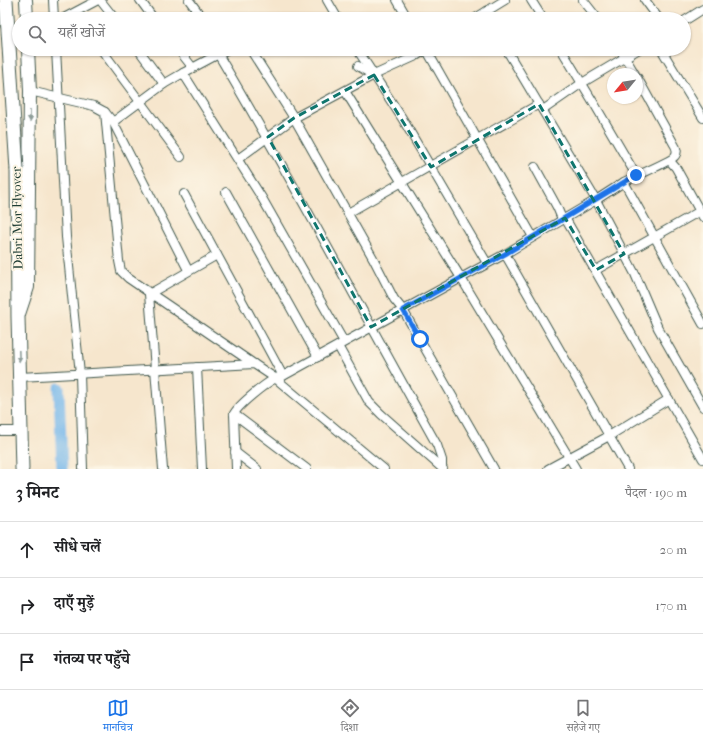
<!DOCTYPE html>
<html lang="hi">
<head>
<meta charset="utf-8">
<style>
  :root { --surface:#fff; --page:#f2f2f2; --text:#202124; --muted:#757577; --line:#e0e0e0; --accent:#1a73e8 }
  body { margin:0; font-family:"IM FELL French Canon","Noto Serif Devanagari",serif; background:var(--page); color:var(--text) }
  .compass { position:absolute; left:607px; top:68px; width:36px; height:36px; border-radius:50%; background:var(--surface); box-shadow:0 1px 3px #0004; rotate:240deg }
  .stop { position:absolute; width:12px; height:12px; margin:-9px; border:3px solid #1a73e8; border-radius:50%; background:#fff }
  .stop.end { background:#1a73e8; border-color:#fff; box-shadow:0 1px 4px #0008 }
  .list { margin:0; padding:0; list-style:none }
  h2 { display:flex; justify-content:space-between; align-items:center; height:52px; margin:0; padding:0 16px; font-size:17px }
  h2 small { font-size:13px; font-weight:400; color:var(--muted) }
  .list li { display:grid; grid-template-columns:26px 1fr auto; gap:12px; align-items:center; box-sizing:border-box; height:56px; padding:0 16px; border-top:1px solid var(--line) }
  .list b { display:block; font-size:15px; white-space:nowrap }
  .list em { font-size:13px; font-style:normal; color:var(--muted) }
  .icon { flex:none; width:22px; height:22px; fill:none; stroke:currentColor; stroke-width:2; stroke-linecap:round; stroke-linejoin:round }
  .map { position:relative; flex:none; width:703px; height:469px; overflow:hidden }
  .search { position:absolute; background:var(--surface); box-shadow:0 1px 3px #0004; left:12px; right:12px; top:12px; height:44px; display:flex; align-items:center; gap:10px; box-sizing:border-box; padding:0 14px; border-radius:22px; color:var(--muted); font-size:15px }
  .sheet { height:220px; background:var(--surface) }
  nav { display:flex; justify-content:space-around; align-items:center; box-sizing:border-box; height:56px; border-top:1px solid var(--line); background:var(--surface); font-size:11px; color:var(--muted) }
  nav a { display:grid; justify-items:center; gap:2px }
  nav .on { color:var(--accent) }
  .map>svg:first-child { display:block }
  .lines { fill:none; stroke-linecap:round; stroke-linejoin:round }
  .canal { stroke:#76b7eb; stroke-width:11 }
  .minor-casing { stroke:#3f564b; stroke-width:10 }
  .secondary-casing { stroke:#3f564b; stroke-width:14 }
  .primary-casing { stroke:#3f564b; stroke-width:15 }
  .minor { stroke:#fff; stroke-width:8 }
  .secondary { stroke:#fff; stroke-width:12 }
  .primary { stroke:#fff; stroke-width:13 }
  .primary-bridge-casing { stroke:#3f564b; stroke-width:15; stroke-linecap:butt }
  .primary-bridge { stroke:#fff; stroke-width:13 }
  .oneway { fill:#8f9e9a }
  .route { stroke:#1a73e8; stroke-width:5 }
  .marked { fill:none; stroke:#0f766e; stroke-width:3; stroke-dasharray:8 5; stroke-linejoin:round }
  .labels { text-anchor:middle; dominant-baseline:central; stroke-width:4; stroke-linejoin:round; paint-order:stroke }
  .street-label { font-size:13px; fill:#1f3d34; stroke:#fcf5e5 }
</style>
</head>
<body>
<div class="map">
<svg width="703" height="469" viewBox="0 0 703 469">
  <rect width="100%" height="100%" fill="#fcf5e5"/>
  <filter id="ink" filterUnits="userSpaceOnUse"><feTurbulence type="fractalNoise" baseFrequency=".025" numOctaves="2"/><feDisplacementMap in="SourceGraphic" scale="8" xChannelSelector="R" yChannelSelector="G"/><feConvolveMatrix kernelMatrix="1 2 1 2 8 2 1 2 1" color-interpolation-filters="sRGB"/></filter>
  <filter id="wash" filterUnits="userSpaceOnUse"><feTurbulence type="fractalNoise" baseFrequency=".012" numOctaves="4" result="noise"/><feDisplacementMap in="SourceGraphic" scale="16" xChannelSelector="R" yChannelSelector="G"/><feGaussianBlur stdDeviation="0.9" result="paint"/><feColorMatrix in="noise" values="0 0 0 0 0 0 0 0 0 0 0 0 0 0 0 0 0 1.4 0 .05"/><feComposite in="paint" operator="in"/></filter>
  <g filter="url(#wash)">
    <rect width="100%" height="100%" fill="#f6e6cd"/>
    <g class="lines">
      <path class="canal" d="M59,388L62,469"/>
    </g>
  </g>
  <g filter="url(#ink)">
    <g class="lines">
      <defs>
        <g id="minor">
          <path d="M53,0L54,19"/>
          <path d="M100,0L115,19"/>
          <path d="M140,0L154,19"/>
          <path d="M189,0L203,19"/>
          <path d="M327,0L338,19"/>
          <path d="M397,0L408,19"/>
          <path d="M531,0L543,19"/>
          <path d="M583,0L598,19"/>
          <path d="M645,0L659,19"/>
          <path d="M62,19L98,0"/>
          <path d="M474,19L487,11"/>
          <path d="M491,19L487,11L505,0"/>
          <path d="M684,21L703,9"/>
          <path d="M56,49L66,237L80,374L83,469"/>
          <path d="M101,49L181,157"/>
          <path d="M138,49L164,84"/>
          <path d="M178,49L193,68"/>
          <path d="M228,49L183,73L262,198L344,342"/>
          <path d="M250,49L294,118L373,258L394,299L403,310L494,469"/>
          <path d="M357,49L402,118L487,263"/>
          <path d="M426,49L533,237"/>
          <path d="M506,49L596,200L624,182L703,324"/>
          <path d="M561,49L595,105L636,175"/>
          <path d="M620,49L635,74"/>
          <path d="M661,49L703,118"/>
          <path d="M218,54C294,182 364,315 437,445L442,460V468"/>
          <path d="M358,66L373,75"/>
          <path d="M30,91L94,106L105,112L119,261L121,271L128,278L254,364"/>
          <path d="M345,91L461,278L505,254L596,200L635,274L658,328L703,407"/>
          <path d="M543,110L582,83L639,49"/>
          <path d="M105,112L113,122L188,270"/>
          <path d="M113,122L164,84L183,73"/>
          <path d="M238,159L294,118L374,75L416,56L427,49"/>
          <path d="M670,161L676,168L703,217"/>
          <path d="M535,167L557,207L562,219"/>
          <path d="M624,182C633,177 672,161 675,156C678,152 676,147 674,144L637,77"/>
          <path d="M226,192L318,357"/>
          <path d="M184,194L283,376"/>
          <path d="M348,213L539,104"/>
          <path d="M565,218L703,459"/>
          <path d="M505,254L628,469"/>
          <path d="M596,270L700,211"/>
          <path d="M338,346L369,402L381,414L443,469"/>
          <path d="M197,367L202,469"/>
          <path d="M20,377L254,364L275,378L384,469"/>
          <path d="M234,414L307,469"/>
          <path d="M0,431H20"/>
          <path d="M235,452L257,469"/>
          <path d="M163,469L149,294L217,255"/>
          <path d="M236,469L234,414C238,405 265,384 274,379C277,377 280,377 283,376L461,278L576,469"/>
          <path d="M548,469L609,436L669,399"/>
        </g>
        <g id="secondary">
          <path d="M26,0L27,19"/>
          <path d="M19,314L28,287L30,91L28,49"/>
        </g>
        <path id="primary" d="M17,170L18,317L22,469"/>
      </defs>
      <use href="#minor" class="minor-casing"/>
      <use href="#secondary" class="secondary-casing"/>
      <use href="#primary" class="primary-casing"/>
      <use href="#minor" class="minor"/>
      <use href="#secondary" class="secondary"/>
      <use href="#primary" class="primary"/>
      <defs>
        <path id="primary-bridge" d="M6,0L17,170"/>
      </defs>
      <use href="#primary-bridge" class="primary-bridge-casing"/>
      <use href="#primary-bridge" class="primary-bridge"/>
    </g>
    <defs><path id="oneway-solid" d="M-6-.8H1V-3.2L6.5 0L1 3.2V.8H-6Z"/></defs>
    <g class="oneway">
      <use href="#oneway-solid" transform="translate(30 116) rotate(90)"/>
      <use href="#oneway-solid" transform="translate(19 356) rotate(88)"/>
    </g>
  </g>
  <g class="lines" filter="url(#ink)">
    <path class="route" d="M420,339L403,310L505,254L636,175"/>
  </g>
  <path class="marked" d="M374,75L431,167L539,104L624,254L596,270L565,218L371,327L268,137L294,118Z"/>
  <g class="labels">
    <g class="street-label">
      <text transform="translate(17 218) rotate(-91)">Dabri Mor Flyover</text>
    </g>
  </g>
</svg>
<svg class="compass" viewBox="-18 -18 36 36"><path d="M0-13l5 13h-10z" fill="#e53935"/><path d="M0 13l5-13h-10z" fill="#757577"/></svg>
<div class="stop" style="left:420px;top:339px"></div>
<div class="stop end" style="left:636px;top:175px"></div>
<div class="search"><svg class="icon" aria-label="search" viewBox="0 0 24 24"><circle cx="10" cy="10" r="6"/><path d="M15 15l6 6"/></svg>यहाँ खोजें</div>
</div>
<section class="sheet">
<h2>3 मिनट<small>पैदल · 190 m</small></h2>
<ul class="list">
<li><svg class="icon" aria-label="ahead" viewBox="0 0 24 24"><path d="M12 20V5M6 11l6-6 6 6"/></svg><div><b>सीधे चलें</b></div><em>20 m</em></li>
<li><svg class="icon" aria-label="right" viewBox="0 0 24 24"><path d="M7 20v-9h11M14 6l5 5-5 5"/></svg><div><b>दाएँ मुड़ें</b></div><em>170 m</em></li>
<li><svg class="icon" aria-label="arrive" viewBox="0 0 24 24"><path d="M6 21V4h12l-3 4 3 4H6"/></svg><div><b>गंतव्य पर पहुँचे</b></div></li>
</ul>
</section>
<nav>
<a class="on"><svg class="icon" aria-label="map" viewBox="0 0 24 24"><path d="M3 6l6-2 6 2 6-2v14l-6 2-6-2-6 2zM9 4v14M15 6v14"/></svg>मानचित्र</a>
<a><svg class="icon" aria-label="directions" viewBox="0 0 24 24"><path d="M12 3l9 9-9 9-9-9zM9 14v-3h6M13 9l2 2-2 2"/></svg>दिशा</a>
<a><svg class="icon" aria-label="saved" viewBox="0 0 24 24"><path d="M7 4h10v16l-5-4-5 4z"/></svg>सहेजे गए</a>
</nav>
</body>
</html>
